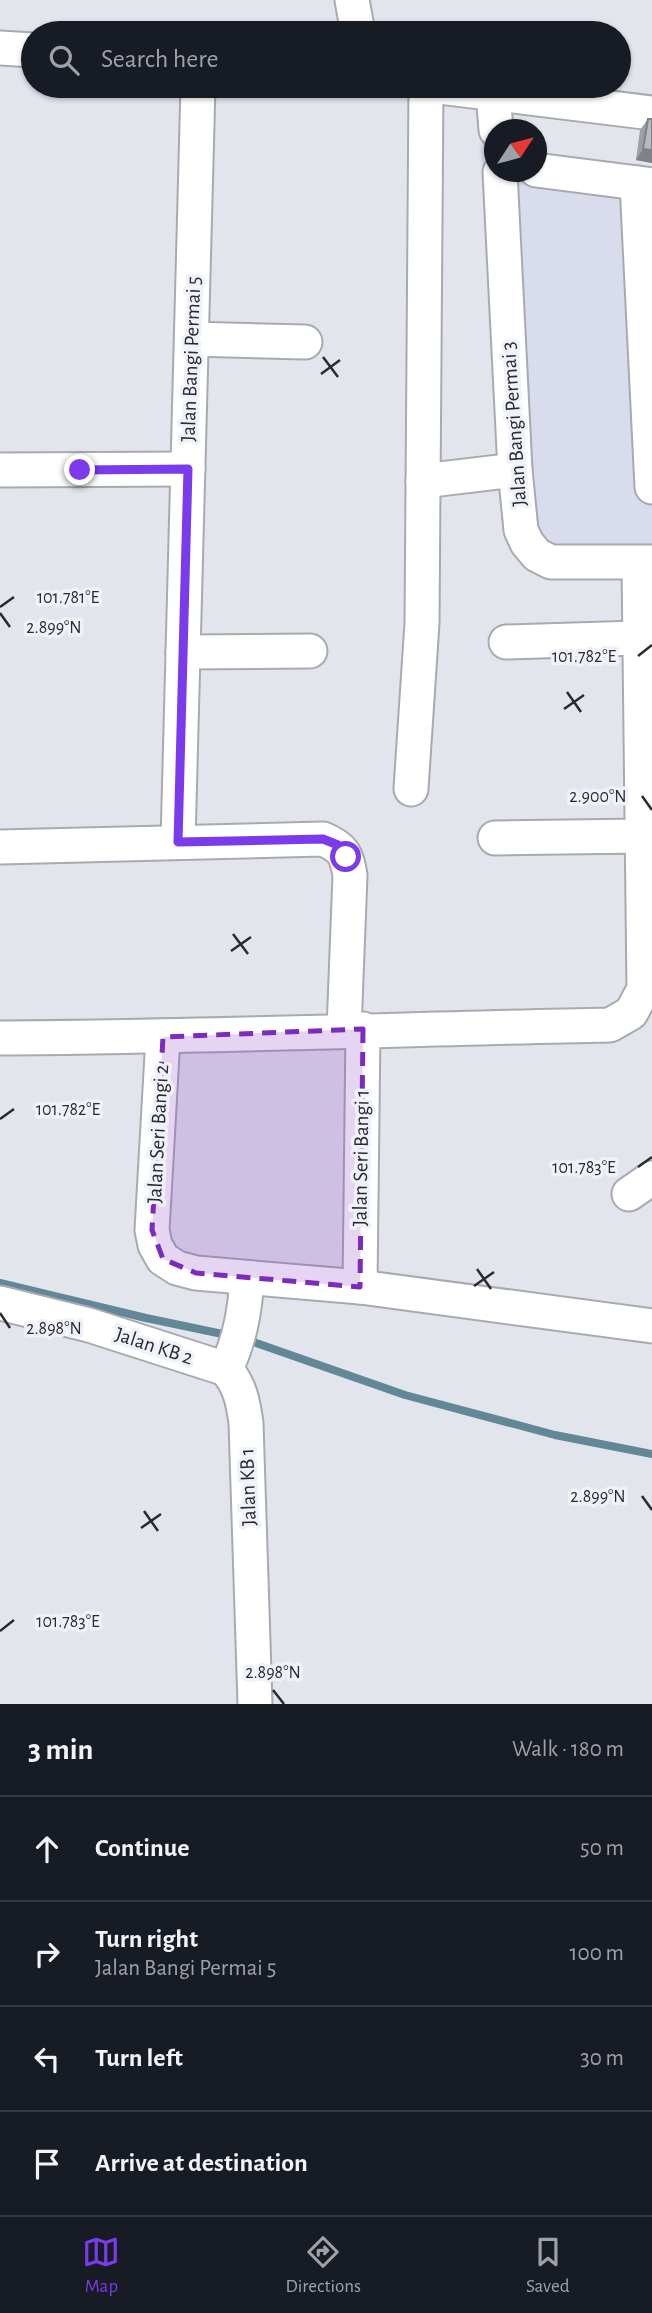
<!DOCTYPE html>
<html lang="en">
<head>
<meta charset="utf-8">
<style>
  :root { --surface:#171b24; --page:#242831; --text:#f1f3f6; --muted:#9ea1a6; --line:#363941; --accent:#7c3aed }
  body { margin:0; font-family:"Alegreya Sans",sans-serif; background:var(--page); color:var(--text) }
  .compass { position:absolute; left:484px; top:119px; width:63px; height:63px; border-radius:50%; background:var(--surface); box-shadow:0 2px 5px #0004; rotate:54deg }
  .stop { position:absolute; width:21px; height:21px; margin:-16px; border:5px solid #7c3aed; border-radius:50%; background:#fff }
  .stop.end { background:#7c3aed; border-color:#fff; box-shadow:0 2px 7px #0008 }
  .list { margin:0; padding:0; list-style:none }
  h2 { display:flex; justify-content:space-between; align-items:center; height:91px; margin:0; padding:0 28px; font-size:30px }
  h2 small { font-size:23px; font-weight:400; color:var(--muted) }
  .list li { display:grid; grid-template-columns:46px 1fr auto; gap:21px; align-items:center; box-sizing:border-box; height:105px; padding:0 28px; border-top:2px solid var(--line) }
  .list b { display:block; font-size:26px; white-space:nowrap }
  .list p { margin:0; font-size:23px; white-space:nowrap; color:var(--muted) }
  .list em { font-size:23px; font-style:normal; color:var(--muted) }
  .icon { flex:none; width:38px; height:38px; fill:none; stroke:currentColor; stroke-width:2; stroke-linecap:round; stroke-linejoin:round }
  .map { position:relative; flex:none; width:652px; height:1704px; overflow:hidden }
  .search { position:absolute; background:var(--surface); box-shadow:0 2px 5px #0004; left:21px; right:21px; top:21px; height:77px; display:flex; align-items:center; gap:18px; box-sizing:border-box; padding:0 24px; border-radius:38px; color:var(--muted); font-size:26px }
  .sheet { height:511px; background:var(--surface) }
  nav { display:flex; justify-content:space-around; align-items:center; box-sizing:border-box; height:98px; border-top:2px solid var(--line); background:var(--surface); font-size:19px; color:var(--muted) }
  nav a { display:grid; justify-items:center; gap:4px }
  nav .on { color:var(--accent) }
  .map>svg:first-child { display:block }
  .built { fill:#d9dcec }
  .lines { fill:none; stroke-linecap:round; stroke-linejoin:round }
  .stream { stroke:#628796; stroke-width:8 }
  .minor-casing { stroke:#a8aab1; stroke-width:37 }
  .minor { stroke:#fff; stroke-width:33 }
  .wall { fill:#9ca1a6 }
  .shaded-wall { fill:#7f8387 }
  .building { fill:#b5bbc1; stroke:#7f8387; stroke-width:2 }
  .route { stroke:#7c3aed; stroke-width:9 }
  .marked { fill:#7b2cbf; fill-opacity:0.2; stroke:#7b2cbf; stroke-width:5; stroke-dasharray:14 9; stroke-linejoin:round }
  .ticks { fill:none; stroke:#2a2b2e; stroke-width:2.5 }
  .labels { text-anchor:middle; dominant-baseline:central; stroke-width:7; stroke-linejoin:round; paint-order:stroke }
  .street-label { font-size:21px; fill:#2a2b2e; stroke:#f0f2fb }
  .ticks-label { font-size:18px; text-anchor:middle; fill:#2a2b2e; stroke:#f0f2fb; stroke-width:7; stroke-linejoin:round; paint-order:stroke }
</style>
</head>
<body>
<div class="map">
<svg width="652" height="1704" viewBox="0 0 652 1704">
  <rect width="100%" height="100%" fill="#e3e5ed"/>
  <path class="built" d="M510,178L652,196V553L555,552L529,529Z"/>
  <g class="lines">
    <g class="stream">
      <path d="M0,1283L146,1318L232,1336"/>
      <path d="M245,1339L405,1395L555,1435L652,1454"/>
    </g>
    <defs>
      <g id="minor">
        <path d="M352,0L358,33"/>
        <path d="M0,48L33,50"/>
        <path d="M431,86L652,113"/>
        <path d="M493,92L496,130"/>
        <path d="M536,170L652,185"/>
        <path d="M500,172L515,470L521,530L527,543L537,555L551,562H652"/>
        <path d="M637,183L652,487"/>
        <path d="M192,339L305,342"/>
        <path d="M0,470L188,469"/>
        <path d="M423,481L515,470"/>
        <path d="M506,642L638,638"/>
        <path d="M183,652L310,651"/>
        <path d="M411,789L422,623L426,86"/>
        <path d="M495,838L643,836"/>
        <path d="M178,842L198,86"/>
        <path d="M0,847L323,839C344,848 346,854 350,875L344,1030"/>
        <path d="M163,1037L152,1230L155,1245L163,1259L177,1268L196,1273L360,1287L652,1326"/>
        <path d="M0,1038C203,1037 406,1029 610,1025L631,1013L644,989L639,563"/>
        <path d="M629,1194L652,1178"/>
        <path d="M247,1278C245,1311 240,1339 226,1369C240,1386 243,1401 246,1423L255,1704"/>
        <path d="M360,1287L363,1029"/>
        <path d="M0,1303L89,1325L226,1369"/>
      </g>
    </defs>
    <use href="#minor" class="minor-casing"/>
    <use href="#minor" class="minor"/>
  </g>
  <path class="wall" d="M648,119H652V163L636,160L640,130Z"/>
  <path class="shaded-wall" d="M643,149L652,150V163L636,160Z"/>
  <path class="building" d="M648,119H652V150L643,149Z"/>
  <g class="lines">
    <path class="route" d="M80,470L188,469L178,842L323,839L338,845L346,857"/>
  </g>
  <path class="marked" d="M363,1029L360,1287L196,1273L163,1259L152,1230L163,1037Z"/>
  <path class="ticks" d="M323,357L338,377M321,374L340,360M0,607L14,597M0,613L10,627M638,656L652,645M567,692L581,712M564,709L584,695M642,796L652,810M233,934L248,954M231,951L251,937M0,1119L14,1109M638,1167L652,1157M477,1269L491,1289M474,1286L494,1272M0,1313L10,1328M642,1496L652,1510M144,1511L158,1531M141,1528L161,1514M0,1631L14,1620M273,1690L284,1704"/>
  <g class="labels">
    <g class="street-label">
      <text transform="translate(191 359) rotate(-88)">Jalan Bangi Permai 5</text>
      <text transform="translate(514 424) rotate(-94)">Jalan Bangi Permai 3</text>
      <text transform="translate(158 1134) rotate(-87)">Jalan Seri Bangi 2</text>
      <text transform="translate(361 1158) rotate(-89)">Jalan Seri Bangi 1</text>
      <text transform="translate(154 1346) rotate(18)">Jalan KB 2</text>
      <text transform="translate(248 1487) rotate(-92)">Jalan KB 1</text>
    </g>
  </g>
  <g class="ticks-label">
    <text x="68" y="603">101.781°E</text>
    <text x="54" y="633">2.899°N</text>
    <text x="584" y="662">101.782°E</text>
    <text x="598" y="802">2.900°N</text>
    <text x="68" y="1115">101.782°E</text>
    <text x="584" y="1173">101.783°E</text>
    <text x="54" y="1334">2.898°N</text>
    <text x="598" y="1502">2.899°N</text>
    <text x="68" y="1627">101.783°E</text>
    <text x="273" y="1678">2.898°N</text>
  </g>
</svg>
<svg class="compass" viewBox="-18 -18 36 36"><path d="M0-13l5 13h-10z" fill="#e53935"/><path d="M0 13l5-13h-10z" fill="#9ea1a6"/></svg>
<div class="stop" style="left:346px;top:857px"></div>
<div class="stop end" style="left:80px;top:470px"></div>
<div class="search"><svg class="icon" aria-label="search" viewBox="0 0 24 24"><circle cx="10" cy="10" r="6"/><path d="M15 15l6 6"/></svg>Search here</div>
</div>
<section class="sheet">
<h2>3 min<small>Walk · 180 m</small></h2>
<ul class="list">
<li><svg class="icon" aria-label="ahead" viewBox="0 0 24 24"><path d="M12 20V5M6 11l6-6 6 6"/></svg><div><b>Continue</b></div><em>50 m</em></li>
<li><svg class="icon" aria-label="right" viewBox="0 0 24 24"><path d="M7 20v-9h11M14 6l5 5-5 5"/></svg><div><b>Turn right</b><p>Jalan Bangi Permai 5</p></div><em>100 m</em></li>
<li><svg class="icon" aria-label="left" viewBox="0 0 24 24"><path d="M17 20v-9H6M10 6l-5 5 5 5"/></svg><div><b>Turn left</b></div><em>30 m</em></li>
<li><svg class="icon" aria-label="arrive" viewBox="0 0 24 24"><path d="M6 21V4h12l-3 4 3 4H6"/></svg><div><b>Arrive at destination</b></div></li>
</ul>
</section>
<nav>
<a class="on"><svg class="icon" aria-label="map" viewBox="0 0 24 24"><path d="M3 6l6-2 6 2 6-2v14l-6 2-6-2-6 2zM9 4v14M15 6v14"/></svg>Map</a>
<a><svg class="icon" aria-label="directions" viewBox="0 0 24 24"><path d="M12 3l9 9-9 9-9-9zM9 14v-3h6M13 9l2 2-2 2"/></svg>Directions</a>
<a><svg class="icon" aria-label="saved" viewBox="0 0 24 24"><path d="M7 4h10v16l-5-4-5 4z"/></svg>Saved</a>
</nav>
</body>
</html>
